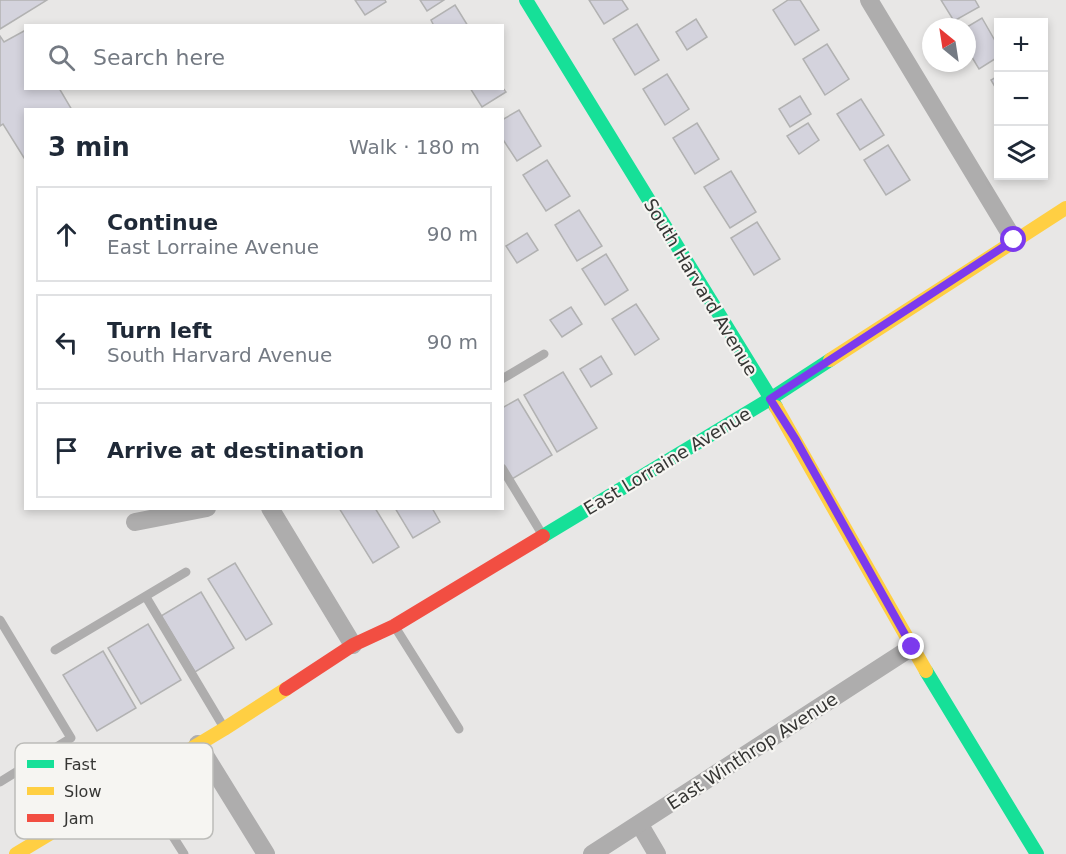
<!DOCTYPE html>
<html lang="en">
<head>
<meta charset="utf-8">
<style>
  :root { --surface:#fff; --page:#f6f6f7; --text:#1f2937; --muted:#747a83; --line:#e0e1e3 }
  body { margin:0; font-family:"DejaVu Sans",sans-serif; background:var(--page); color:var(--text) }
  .controls { position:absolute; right:18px; top:18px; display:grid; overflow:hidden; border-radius:0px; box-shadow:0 3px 9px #0003 }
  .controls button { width:54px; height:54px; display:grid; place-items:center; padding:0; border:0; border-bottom:2px solid var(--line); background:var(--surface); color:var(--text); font:30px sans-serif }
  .compass { position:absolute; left:922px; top:18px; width:54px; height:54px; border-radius:50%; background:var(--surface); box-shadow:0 3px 9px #0003; rotate:330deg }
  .stop { position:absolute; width:18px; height:18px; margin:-14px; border:4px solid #7c3aed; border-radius:50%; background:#fff }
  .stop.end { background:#7c3aed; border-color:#fff; box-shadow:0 2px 6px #0008 }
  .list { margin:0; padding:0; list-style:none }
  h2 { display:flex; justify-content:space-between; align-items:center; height:78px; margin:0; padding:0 24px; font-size:26px }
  h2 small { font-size:20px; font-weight:400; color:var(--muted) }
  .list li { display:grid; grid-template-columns:39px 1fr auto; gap:18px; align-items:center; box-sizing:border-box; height:96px; margin:0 12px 12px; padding:0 12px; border:2px solid var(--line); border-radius:0px }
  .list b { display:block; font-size:22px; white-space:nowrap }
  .list p { margin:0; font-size:20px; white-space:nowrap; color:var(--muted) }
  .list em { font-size:20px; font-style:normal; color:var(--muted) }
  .icon { flex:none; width:33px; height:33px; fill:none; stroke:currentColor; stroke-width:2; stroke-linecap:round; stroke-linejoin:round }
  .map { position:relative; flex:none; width:1066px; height:854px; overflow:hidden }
  .search { position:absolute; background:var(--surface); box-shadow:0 3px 9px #0003; left:24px; top:24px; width:480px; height:66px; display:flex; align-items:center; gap:15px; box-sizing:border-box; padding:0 21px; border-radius:0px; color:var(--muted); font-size:22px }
  .panel { position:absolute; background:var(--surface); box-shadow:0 3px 9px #0003; left:24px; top:108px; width:480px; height:402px; border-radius:0px }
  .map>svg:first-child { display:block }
  .building { fill:#d4d3dd; stroke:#b2b2b2; stroke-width:1.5 }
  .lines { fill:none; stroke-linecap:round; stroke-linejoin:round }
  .lane { stroke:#aeadad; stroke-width:9 }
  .street { stroke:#aeadad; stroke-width:18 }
  .fast { stroke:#16e098; stroke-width:14 }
  .slow { stroke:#ffcf43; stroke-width:14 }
  .jam { stroke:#f24e42; stroke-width:14 }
  .route { stroke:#7c3aed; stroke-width:8 }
  .labels { text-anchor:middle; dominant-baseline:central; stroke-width:4.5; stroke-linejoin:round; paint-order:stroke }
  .street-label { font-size:18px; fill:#363634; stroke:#f6f5f2 }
  .key { fill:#f6f5f2; stroke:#bcbcb9; stroke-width:1.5 }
  .key-label { font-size:16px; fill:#363634 }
</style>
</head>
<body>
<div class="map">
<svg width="1066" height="854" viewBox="0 0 1066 854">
  <rect width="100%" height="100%" fill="#e8e7e6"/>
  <g class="building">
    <path d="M0,0H47L0,29Z"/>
    <path d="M355,0H385L386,2L365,15Z"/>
    <path d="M420,0H444L427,11Z"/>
    <path d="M589,0H622L628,9L604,24Z"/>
    <path d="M788,0H800L819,30L795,45L773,10Z"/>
    <path d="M941,0H975L979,7L954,21Z"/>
    <path d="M455,5L468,26H434L431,20Z"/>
    <path d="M982,18L998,46V57L979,69L967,49V27Z"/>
    <path d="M696,19L707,37L687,50L676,32Z"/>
    <path d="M637,24L659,60L635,75L613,39Z"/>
    <path d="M24,31L26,33V88H59L72,110H26V161L3,124L0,126V36L4,42Z"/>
    <path d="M827,44L849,79L825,95L803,59Z"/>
    <path d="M667,74L689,109L665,125L643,89Z"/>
    <path d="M998,76V92L991,80Z"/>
    <path d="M502,87L506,92L482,107L470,88H502Z"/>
    <path d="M800,96L811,114L790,127L779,109Z"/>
    <path d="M861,99L884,135L860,150L837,114Z"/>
    <path d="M519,110L541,146L517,161L502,138V120Z"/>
    <path d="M697,123L719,159L695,174L673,138Z"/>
    <path d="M808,123L819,140L799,154L787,136Z"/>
    <path d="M888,145L910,180L886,195L864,160Z"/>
    <path d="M547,160L570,196L546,211L523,175Z"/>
    <path d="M731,171L756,212L730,228L704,187Z"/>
    <path d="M579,210L602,246L577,261L555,225Z"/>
    <path d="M757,222L780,259L754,275L731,238Z"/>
    <path d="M527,233L538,250L517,263L506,246Z"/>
    <path d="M606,254L628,290L605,305L582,269Z"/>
    <path d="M636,304L659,339L635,355L612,319Z"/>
    <path d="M571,307L582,324L562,337L550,320Z"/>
    <path d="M601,356L612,374L591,387L580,369Z"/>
    <path d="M563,372L597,428L557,452L524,395Z"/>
    <path d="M518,399L552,455L512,479L502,463V408Z"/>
    <path d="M339,508H375L399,547L373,563Z"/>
    <path d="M395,508H432L440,522L413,538Z"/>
    <path d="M235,563L272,624L246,640L208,579Z"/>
    <path d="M201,592L234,648L195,672L161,616Z"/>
    <path d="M148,624L181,680L141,704L108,648Z"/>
    <path d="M103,651L136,708L97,731L63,675Z"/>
  </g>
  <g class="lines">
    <g class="lane">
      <path d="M502,379L544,354"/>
      <path d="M502,468L542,534"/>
      <path d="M146,597L223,726"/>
      <path d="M0,620L71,738L0,782"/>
      <path d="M395,627L459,729"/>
      <path d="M55,650L186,572"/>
      <path d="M139,783L184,854"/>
    </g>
    <g class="street">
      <path d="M869,0L1014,240"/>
      <path d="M270,508L353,645"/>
      <path d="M135,522L207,508"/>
      <path d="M198,744L266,854"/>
      <path d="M640,825L657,854"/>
      <path d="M592,854L912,647"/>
    </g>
    <g class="fast">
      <path d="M526,0L776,407"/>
      <path d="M543,536L770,399L830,360"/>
      <path d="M926,671L1037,854"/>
    </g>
    <g class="slow">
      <path d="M830,360L1066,208"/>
      <path d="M776,407L926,671"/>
      <path d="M16,854L224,729L286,689"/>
    </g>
    <path class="jam" d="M286,689L353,645L394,626L543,536"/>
  </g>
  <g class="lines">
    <path class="route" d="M912,647L796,440L770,399L1014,240"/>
  </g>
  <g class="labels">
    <g class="street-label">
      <text transform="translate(701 287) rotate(59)">South Harvard Avenue</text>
      <text transform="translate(667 461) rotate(-31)">East Lorraine Avenue</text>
      <text transform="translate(752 751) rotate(-33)">East Winthrop Avenue</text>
    </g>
  </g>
  <rect x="15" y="743" width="198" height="96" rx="9" class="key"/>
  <rect x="27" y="760" width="27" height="8" fill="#16e098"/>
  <rect x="27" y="787" width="27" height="8" fill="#ffcf43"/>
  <rect x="27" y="814" width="27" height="8" fill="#f24e42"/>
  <g class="key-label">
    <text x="64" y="770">Fast</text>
    <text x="64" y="797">Slow</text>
    <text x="64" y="824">Jam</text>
  </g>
</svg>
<div class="controls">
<button>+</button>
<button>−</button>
<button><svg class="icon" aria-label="layers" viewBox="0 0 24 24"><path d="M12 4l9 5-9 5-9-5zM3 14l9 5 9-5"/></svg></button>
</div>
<svg class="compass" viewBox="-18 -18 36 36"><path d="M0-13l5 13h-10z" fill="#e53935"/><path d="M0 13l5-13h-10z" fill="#747a83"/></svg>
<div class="stop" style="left:1014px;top:240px"></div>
<div class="stop end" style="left:912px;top:647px"></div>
<div class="search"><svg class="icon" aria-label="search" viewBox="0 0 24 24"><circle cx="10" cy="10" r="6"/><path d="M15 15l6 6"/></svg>Search here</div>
<section class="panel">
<h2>3 min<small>Walk · 180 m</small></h2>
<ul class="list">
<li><svg class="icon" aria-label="ahead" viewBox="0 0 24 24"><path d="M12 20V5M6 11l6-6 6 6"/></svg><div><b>Continue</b><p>East Lorraine Avenue</p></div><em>90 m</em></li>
<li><svg class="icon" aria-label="left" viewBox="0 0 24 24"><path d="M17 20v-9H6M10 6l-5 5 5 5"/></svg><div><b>Turn left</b><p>South Harvard Avenue</p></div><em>90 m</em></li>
<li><svg class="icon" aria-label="arrive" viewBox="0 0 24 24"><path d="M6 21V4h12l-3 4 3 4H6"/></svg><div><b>Arrive at destination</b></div></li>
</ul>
</section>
</div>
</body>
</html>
